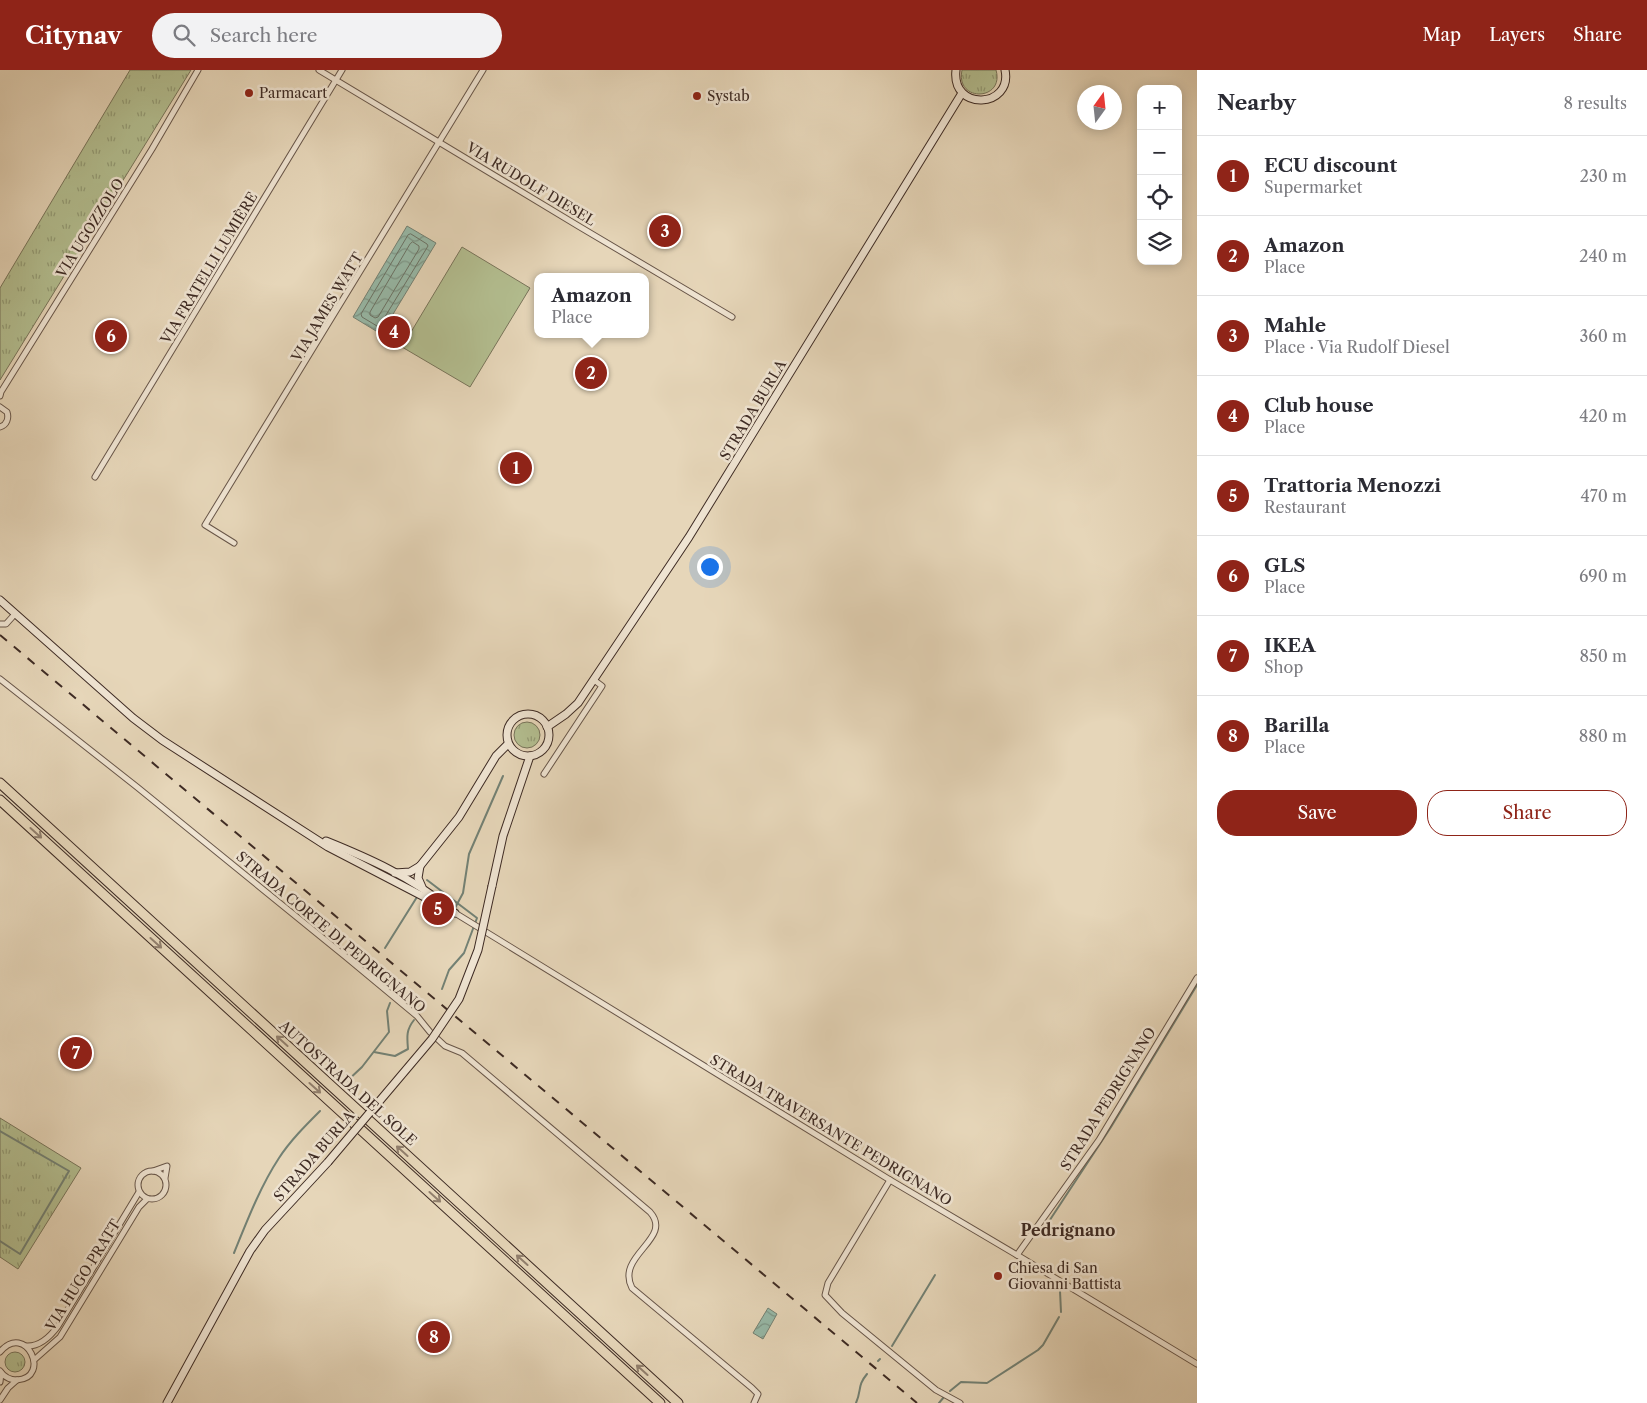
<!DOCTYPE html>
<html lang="en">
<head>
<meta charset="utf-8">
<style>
  :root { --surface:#fff; --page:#f2f2f3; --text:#2b2b33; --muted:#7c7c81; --line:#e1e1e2; --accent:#8f2418 }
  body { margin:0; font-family:"Libre Caslon Text",serif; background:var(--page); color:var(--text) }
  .controls { position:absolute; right:15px; top:15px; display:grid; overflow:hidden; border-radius:10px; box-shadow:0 2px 12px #0003 }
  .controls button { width:45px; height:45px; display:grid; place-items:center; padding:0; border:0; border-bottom:1px solid var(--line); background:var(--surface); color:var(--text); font:25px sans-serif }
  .compass { position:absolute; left:1077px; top:15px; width:45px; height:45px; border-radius:50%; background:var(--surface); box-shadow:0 2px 12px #0003; rotate:15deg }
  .you { position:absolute; left:709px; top:496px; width:18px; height:18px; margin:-12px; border:4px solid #fff; border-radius:50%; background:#1a73e8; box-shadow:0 0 0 8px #1a73e833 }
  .badge { display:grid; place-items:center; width:32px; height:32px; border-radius:50%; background:var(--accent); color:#fff; font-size:16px; font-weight:700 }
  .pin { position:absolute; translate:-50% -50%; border:2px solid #fff; box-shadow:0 1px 5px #0006 }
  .popup { position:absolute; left:534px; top:203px; width:115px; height:65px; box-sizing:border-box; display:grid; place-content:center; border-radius:10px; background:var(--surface); filter:drop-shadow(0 1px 4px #0005); font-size:16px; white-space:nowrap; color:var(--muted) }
  .popup b { font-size:19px; color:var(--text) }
  .popup::after { content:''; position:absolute; left:50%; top:100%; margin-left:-10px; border:10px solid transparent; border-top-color:var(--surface) }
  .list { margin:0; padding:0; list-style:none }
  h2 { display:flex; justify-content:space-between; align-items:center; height:65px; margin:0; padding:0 20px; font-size:21px }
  h2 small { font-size:16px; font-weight:400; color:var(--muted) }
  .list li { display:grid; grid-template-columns:32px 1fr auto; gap:15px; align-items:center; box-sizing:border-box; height:80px; padding:0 20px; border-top:1px solid var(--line) }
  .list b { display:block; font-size:19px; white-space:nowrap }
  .list p { margin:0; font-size:16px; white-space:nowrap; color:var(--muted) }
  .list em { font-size:16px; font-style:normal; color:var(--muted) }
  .actions { display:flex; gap:10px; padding:15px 20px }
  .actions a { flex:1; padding:11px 0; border:1px solid var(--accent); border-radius:20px; text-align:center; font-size:18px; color:var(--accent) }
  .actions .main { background:var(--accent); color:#fff }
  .icon { flex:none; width:28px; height:28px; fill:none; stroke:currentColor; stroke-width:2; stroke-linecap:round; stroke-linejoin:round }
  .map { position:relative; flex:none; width:1197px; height:1333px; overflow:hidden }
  header { display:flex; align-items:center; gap:30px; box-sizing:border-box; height:70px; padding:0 25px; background:var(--accent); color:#fff }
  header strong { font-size:24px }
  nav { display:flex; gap:28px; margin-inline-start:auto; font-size:18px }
  .search { width:350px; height:45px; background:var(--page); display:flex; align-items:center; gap:12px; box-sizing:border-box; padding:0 18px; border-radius:28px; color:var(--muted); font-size:19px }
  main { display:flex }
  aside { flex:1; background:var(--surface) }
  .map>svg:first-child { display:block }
  .grass { fill:url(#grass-tufts); stroke:#78745a }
  .garden { fill:#b3be90; stroke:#78745a }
  .water { fill:url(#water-waves); stroke:#738174 }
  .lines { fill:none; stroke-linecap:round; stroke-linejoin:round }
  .shore { stroke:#6a7266; stroke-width:1 }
  .stream { stroke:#738174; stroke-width:2 }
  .street-casing { stroke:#685649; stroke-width:7 }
  .secondary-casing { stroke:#3e2b24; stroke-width:9 }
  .highway-casing { stroke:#3e2b24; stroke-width:11 }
  .street { stroke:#efe4d2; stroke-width:5 }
  .secondary { stroke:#efe4d2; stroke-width:7 }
  .highway { stroke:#e6d6b9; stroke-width:9 }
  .rail { stroke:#3e2b24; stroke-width:2; stroke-dasharray:9 9; stroke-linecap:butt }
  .secondary-bridge-casing { stroke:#3e2b24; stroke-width:9; stroke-linecap:butt }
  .secondary-bridge { stroke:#efe4d2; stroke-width:7 }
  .oneway { stroke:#92806e }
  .poi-dot { fill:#8f2418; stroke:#efe4d2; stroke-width:2 }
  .labels { text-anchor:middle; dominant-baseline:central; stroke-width:5; stroke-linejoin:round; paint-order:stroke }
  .poi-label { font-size:14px; fill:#3e2b24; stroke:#efe4d2; text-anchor:start }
  .street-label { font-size:14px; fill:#3e2b24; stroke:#efe4d2 }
  .quarter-label { font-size:16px; font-weight:bold; fill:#3e2b24; stroke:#efe4d2 }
</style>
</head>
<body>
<header>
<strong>Citynav</strong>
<div class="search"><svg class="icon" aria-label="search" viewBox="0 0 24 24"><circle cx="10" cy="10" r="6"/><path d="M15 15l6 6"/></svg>Search here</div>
<nav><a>Map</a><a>Layers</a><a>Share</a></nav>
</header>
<main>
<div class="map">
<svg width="1197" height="1333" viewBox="0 0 1197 1333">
  <defs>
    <pattern id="grass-tufts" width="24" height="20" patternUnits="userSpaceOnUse" patternTransform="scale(1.25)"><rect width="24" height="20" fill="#b3be90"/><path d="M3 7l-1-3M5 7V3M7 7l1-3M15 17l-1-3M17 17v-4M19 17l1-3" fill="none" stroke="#939b75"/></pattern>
    <pattern id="water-waves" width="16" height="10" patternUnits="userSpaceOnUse" patternTransform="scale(1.25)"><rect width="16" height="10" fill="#97baa9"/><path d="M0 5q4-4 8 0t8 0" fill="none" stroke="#7d9789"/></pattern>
  </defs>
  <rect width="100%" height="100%" fill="#e6d6b9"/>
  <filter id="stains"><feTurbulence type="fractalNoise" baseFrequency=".004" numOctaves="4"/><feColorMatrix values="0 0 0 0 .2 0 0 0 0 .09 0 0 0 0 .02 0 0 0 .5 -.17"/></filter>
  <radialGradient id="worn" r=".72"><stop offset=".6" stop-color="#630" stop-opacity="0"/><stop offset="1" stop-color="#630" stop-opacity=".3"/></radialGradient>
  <g class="grass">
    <path d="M130,0H191L0,310V218Z"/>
    <path d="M962,0H996C1005,31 955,33 962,0Z"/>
    <circle cx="527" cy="665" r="13"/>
    <path d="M0,1048L81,1098L18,1199L0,1187Z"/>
    <circle cx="15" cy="1292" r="10"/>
  </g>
  <path class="garden" d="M462,177L530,218L470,317L402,277Z"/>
  <g class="water">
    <path d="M407,156L436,173L381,264L353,247Z"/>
    <path d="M768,1238L777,1244L763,1269L753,1263Z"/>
  </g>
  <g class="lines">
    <g class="shore">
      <path d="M411,164L427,174L428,176L380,255L377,256L362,247L361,244L408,165Z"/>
      <path d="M413,172L419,176V179L378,247L375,248L370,245V242L410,174Z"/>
    </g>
    <g class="stream">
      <path d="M427,810L477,848L464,883L449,900L442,919"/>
      <path d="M455,838L463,823L469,784L503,706"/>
      <path d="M385,878L417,827"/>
      <path d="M374,982L395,986L408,979C407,967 406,960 414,950"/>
      <path d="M346,1012L362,997L389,962L387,941L390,933"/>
      <path d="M0,1061L69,1101L20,1184L0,1171"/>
      <path d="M1040,1165L1111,1057L1197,915"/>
      <path d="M234,1183C247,1151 260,1117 279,1088C290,1071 305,1056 320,1041"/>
      <path d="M1060,1221L1061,1242"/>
      <path d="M892,1276L935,1205"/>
      <path d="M878,1291L880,1289"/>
      <path d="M950,1321L961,1312L987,1313L1038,1280L1043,1275L1059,1247"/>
      <path d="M856,1333C862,1319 857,1316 867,1304"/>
      <path d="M939,1333L944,1327"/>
    </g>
    <defs>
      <g id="street">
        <path d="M319,0L580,157L732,247"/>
        <path d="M0,326L1,322L152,79L198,0"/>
        <path d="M0,337L7,342C9,348 7,355 0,357"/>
        <path d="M95,407L342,0"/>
        <path d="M234,473L205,455L483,0"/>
        <path d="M0,554H6L15,544"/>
        <path d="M0,609L137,717L346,887L417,946L430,962L445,976L462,983L650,1142C674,1169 615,1185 632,1218L752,1318L758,1324L754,1333"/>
        <path d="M544,704L602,616L594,610"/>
        <path d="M455,843L890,1110L1017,1185L1197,1294"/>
        <circle cx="152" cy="1115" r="14"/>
        <path d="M153,1101L167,1096L165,1108"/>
        <path d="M890,1110L828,1213L825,1225L842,1243L936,1320L960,1333"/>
        <path d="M1017,1185L1099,1070L1197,908"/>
        <path d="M26,1276C40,1277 50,1267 58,1256L139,1122"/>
        <path d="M0,1282C26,1251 52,1308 17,1310C9,1310 4,1307 0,1301"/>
        <path d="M34,1290L60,1267L139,1137L147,1129"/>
        <path d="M0,1312L1,1303"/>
        <path d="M0,1330L8,1318L17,1310"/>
      </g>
      <g id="secondary">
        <path d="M956,0C951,42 1013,38 1005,0"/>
        <path d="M0,530L133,648L162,670L328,777L455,843"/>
        <circle cx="528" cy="665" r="21"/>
        <path d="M547,657L566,644L578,633L689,467L962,23"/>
        <path d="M326,771C368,788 411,807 446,836"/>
        <path d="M420,796L418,808L422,817"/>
        <path d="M395,803L410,802L420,796L459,747L496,686L508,674"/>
        <path d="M492,816L503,766L530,686"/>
        <path d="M167,1333L250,1181L265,1160L328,1092"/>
      </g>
      <g id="highway">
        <path d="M0,713L678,1333"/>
        <path d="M0,730L660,1333"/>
      </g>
    </defs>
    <use href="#street" class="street-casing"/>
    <use href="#secondary" class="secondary-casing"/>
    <use href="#highway" class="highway-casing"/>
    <use href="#street" class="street"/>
    <use href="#secondary" class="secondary"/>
    <use href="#highway" class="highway"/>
    <path class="rail" d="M0,565L917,1333"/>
    <defs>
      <path id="secondary-bridge" d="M328,1092L432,969L459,929L478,880L492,816"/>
    </defs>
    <use href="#secondary-bridge" class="secondary-bridge-casing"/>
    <use href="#secondary-bridge" class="secondary-bridge"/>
  </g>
  <defs><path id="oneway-shaft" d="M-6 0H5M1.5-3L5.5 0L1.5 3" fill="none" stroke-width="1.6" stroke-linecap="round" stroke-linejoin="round" transform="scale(1.25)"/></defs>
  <g class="oneway">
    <use href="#oneway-shaft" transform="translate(36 763) rotate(42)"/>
    <use href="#oneway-shaft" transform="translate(156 873) rotate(42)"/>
    <use href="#oneway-shaft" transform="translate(282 971) rotate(-138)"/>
    <use href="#oneway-shaft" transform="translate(315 1018) rotate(42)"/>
    <use href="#oneway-shaft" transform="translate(402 1081) rotate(-138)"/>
    <use href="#oneway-shaft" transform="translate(435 1127) rotate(42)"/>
    <use href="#oneway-shaft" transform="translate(522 1190) rotate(-138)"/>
    <use href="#oneway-shaft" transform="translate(642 1300) rotate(-138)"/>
  </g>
  <g class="poi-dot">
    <circle cx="249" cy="23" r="5"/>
    <circle cx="697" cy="26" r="5"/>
    <circle cx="998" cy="1206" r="5"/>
  </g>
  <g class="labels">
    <g class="poi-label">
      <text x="259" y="23">Parmacart</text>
      <text x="707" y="26">Systab</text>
      <text x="1008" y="1198">Chiesa di San<tspan x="1008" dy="16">Giovanni Battista</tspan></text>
    </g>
    <g class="street-label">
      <text transform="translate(531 114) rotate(31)">VIA RUDOLF DIESEL</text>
      <text transform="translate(90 158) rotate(-58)">VIA UGOZZOLO</text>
      <text transform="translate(209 198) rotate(-59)">VIA FRATELLI LUMIÈRE</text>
      <text transform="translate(327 237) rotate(-59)">VIA JAMES WATT</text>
      <text transform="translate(753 340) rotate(-59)">STRADA BURLA</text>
      <text transform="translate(331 862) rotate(40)">STRADA CORTE DI PEDRIGNANO</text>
      <text transform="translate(348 1013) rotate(42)">AUTOSTRADA DEL SOLE</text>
      <text transform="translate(1108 1029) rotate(-58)">STRADA PEDRIGNANO</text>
      <text transform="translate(831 1060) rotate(31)">STRADA TRAVERSANTE PEDRIGNANO</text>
      <text transform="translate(314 1086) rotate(-49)">STRADA BURLA</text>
      <text transform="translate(83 1205) rotate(-58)">VIA HUGO PRATT</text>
    </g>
    <g class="quarter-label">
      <text x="1068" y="1160">Pedrignano</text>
    </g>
  </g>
  <rect width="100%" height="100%" filter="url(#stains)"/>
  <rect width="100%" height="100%" fill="url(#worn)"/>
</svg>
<div class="controls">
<button>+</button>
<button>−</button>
<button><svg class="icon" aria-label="locate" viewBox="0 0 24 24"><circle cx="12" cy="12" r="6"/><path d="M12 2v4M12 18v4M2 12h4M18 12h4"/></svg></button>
<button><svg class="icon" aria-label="layers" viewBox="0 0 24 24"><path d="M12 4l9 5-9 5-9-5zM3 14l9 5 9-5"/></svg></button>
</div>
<svg class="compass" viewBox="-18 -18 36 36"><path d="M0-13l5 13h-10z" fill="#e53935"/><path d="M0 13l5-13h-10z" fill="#7c7c81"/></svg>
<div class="you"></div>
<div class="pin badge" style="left:516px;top:398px">1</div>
<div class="pin badge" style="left:591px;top:303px">2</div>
<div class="popup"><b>Amazon</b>Place</div>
<div class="pin badge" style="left:665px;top:161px">3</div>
<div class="pin badge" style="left:394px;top:262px">4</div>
<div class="pin badge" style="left:438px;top:839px">5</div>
<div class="pin badge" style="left:111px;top:266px">6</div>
<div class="pin badge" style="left:76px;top:983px">7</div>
<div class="pin badge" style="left:434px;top:1267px">8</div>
</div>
<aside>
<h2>Nearby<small>8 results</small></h2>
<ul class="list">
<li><span class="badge">1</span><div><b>ECU discount</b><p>Supermarket</p></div><em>230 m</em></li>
<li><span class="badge">2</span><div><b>Amazon</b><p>Place</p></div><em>240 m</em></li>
<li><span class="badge">3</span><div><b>Mahle</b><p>Place · Via Rudolf Diesel</p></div><em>360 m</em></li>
<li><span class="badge">4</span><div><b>Club house</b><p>Place</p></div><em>420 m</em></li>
<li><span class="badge">5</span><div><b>Trattoria Menozzi</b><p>Restaurant</p></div><em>470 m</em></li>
<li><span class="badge">6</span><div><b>GLS</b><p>Place</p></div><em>690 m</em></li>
<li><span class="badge">7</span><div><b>IKEA</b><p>Shop</p></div><em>850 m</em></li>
<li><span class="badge">8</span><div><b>Barilla</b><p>Place</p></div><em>880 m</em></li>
</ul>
<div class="actions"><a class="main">Save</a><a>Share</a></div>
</aside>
</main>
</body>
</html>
